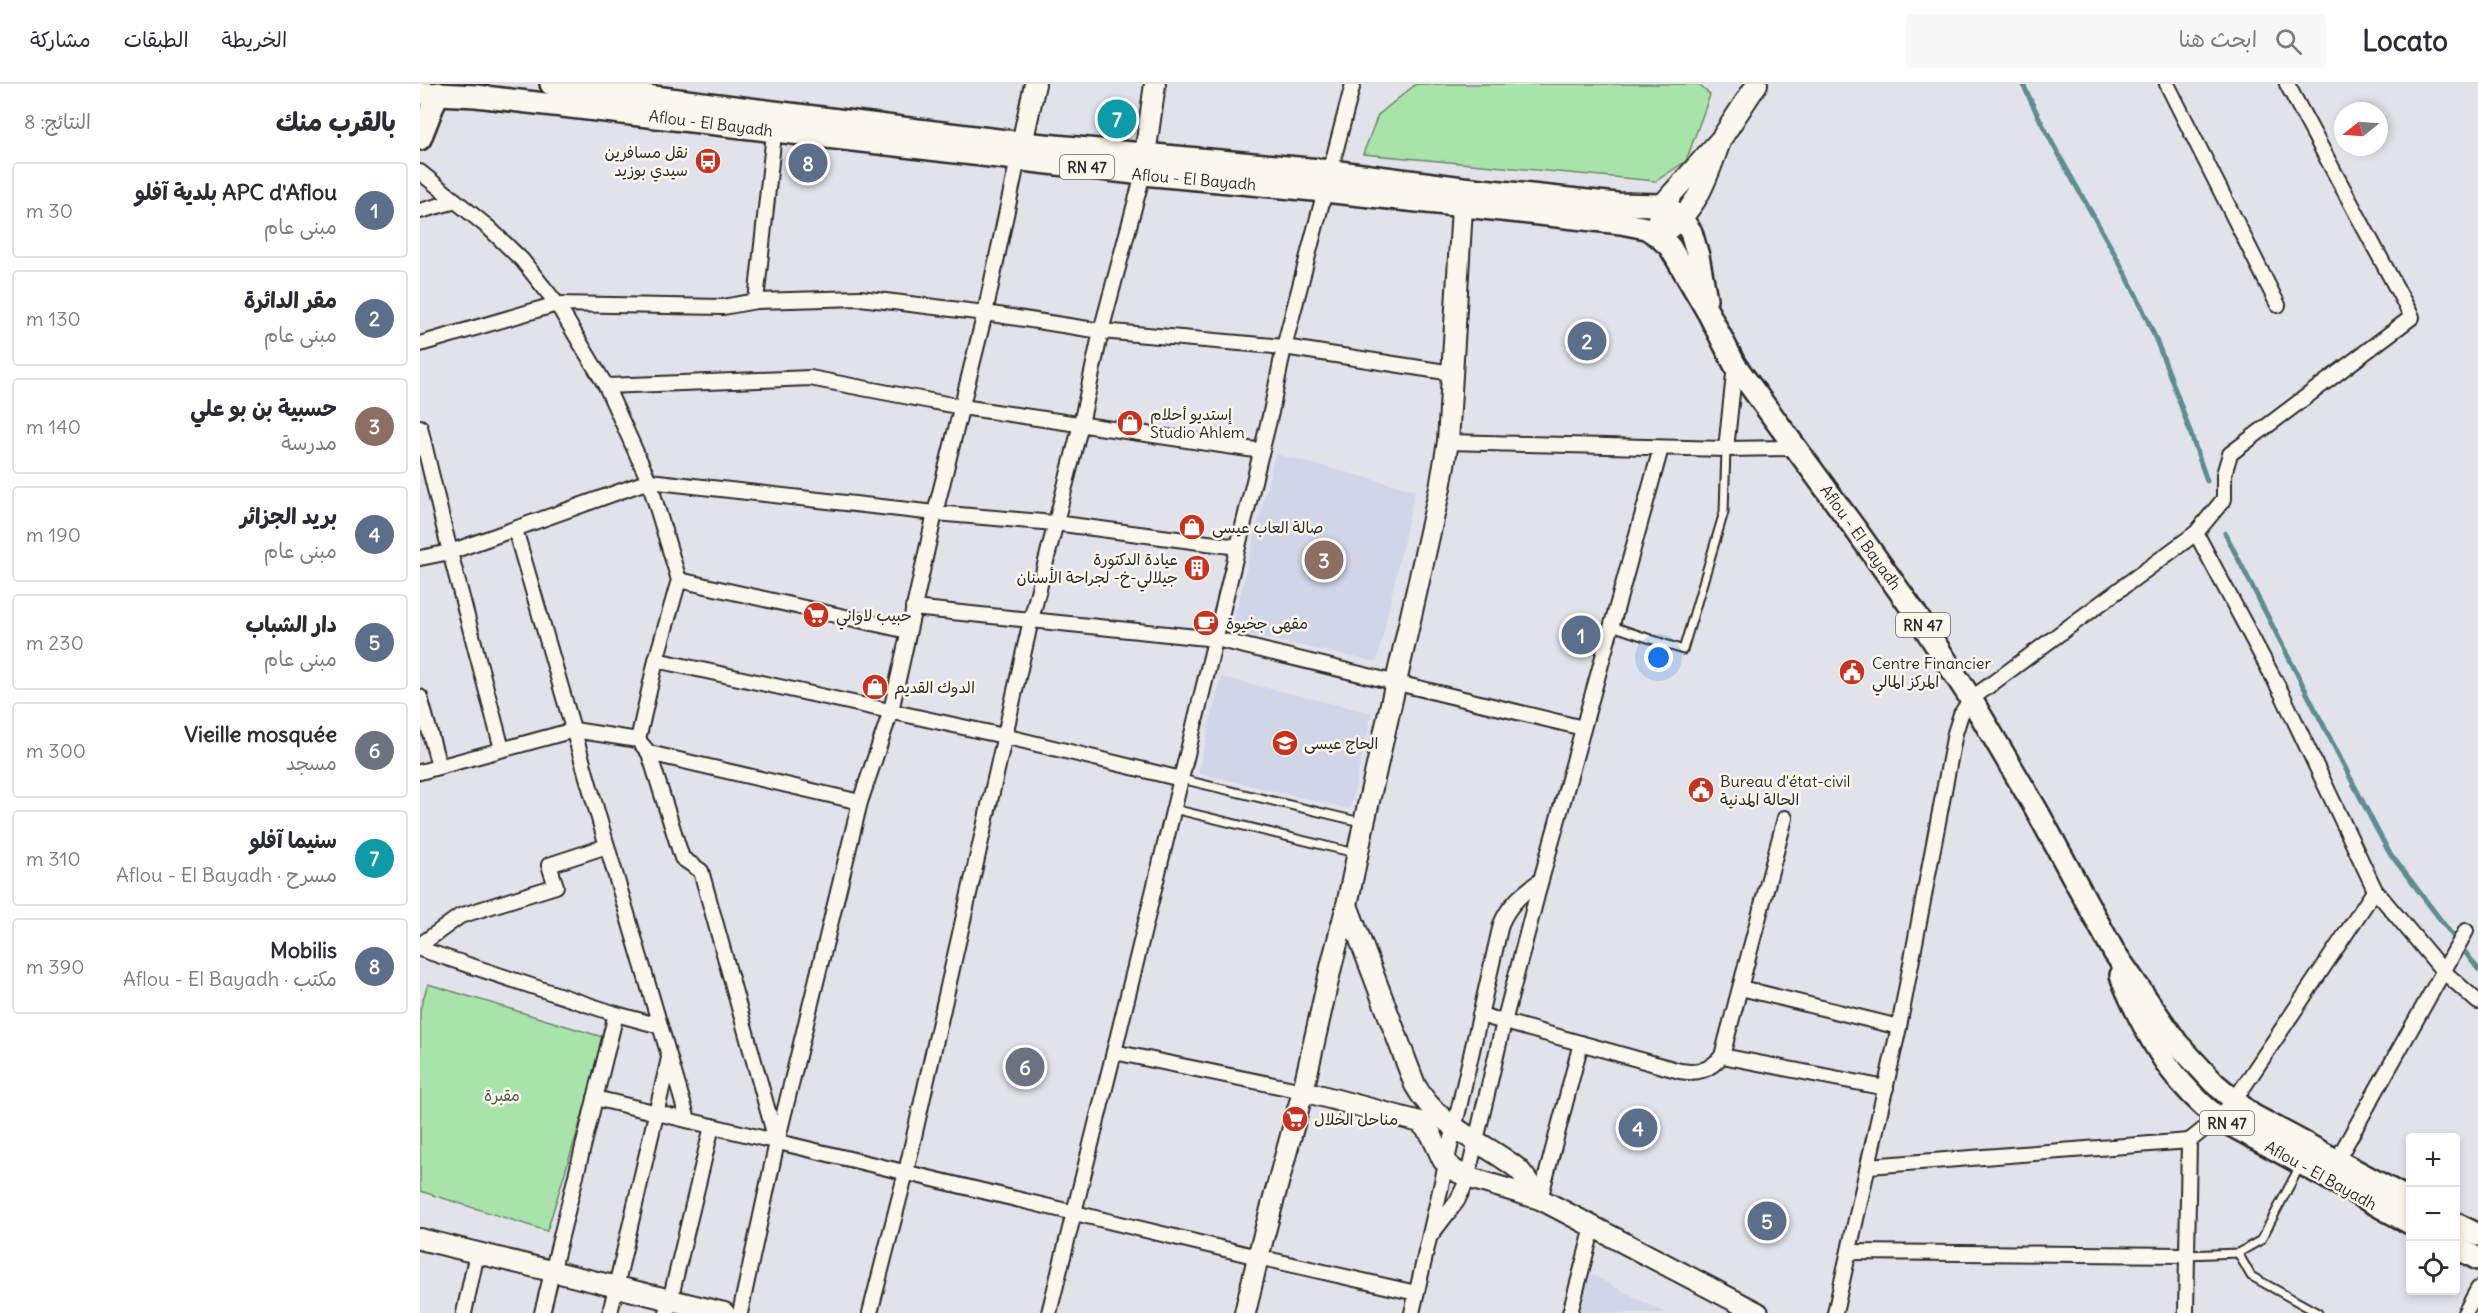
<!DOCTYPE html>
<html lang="ar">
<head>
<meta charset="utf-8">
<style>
  :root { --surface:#fff; --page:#f7f7f7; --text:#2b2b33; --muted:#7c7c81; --line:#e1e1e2; --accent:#db2777 }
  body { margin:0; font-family:Delius,"Playpen Sans Arabic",sans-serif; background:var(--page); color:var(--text); direction:rtl }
  .controls { position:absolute; right:18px; bottom:18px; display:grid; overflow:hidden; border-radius:6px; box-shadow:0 3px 9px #0003 }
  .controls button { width:54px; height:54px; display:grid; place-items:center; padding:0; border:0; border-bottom:2px solid var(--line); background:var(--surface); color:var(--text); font:30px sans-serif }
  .compass { position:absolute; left:1914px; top:18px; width:54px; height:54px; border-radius:50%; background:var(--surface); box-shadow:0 3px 9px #0003; rotate:253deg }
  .you { position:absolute; left:1239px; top:574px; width:21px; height:21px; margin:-15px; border:4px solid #fff; border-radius:50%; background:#1a73e8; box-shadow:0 0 0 9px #1a73e833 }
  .badge { display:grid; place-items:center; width:39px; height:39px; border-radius:50%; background:var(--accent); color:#fff; font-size:20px; font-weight:700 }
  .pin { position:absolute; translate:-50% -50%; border:3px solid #fff; box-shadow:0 2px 6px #0006 }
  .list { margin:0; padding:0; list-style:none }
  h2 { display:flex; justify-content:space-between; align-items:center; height:78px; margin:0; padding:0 24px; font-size:26px }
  h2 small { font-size:20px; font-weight:400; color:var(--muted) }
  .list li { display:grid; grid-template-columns:39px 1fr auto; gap:18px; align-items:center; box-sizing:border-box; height:96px; margin:0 12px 12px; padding:0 12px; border:2px solid var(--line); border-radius:6px }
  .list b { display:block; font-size:22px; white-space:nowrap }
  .list p { margin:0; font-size:20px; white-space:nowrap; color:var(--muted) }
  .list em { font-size:20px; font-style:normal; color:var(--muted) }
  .icon { flex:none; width:33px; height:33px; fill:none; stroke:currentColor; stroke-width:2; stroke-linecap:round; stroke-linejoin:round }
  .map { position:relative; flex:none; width:2058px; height:1229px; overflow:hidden; direction:ltr }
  header { display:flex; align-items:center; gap:36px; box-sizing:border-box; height:84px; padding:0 30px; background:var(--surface); border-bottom:2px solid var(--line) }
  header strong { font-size:28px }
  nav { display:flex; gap:33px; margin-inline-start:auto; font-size:21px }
  .search { width:420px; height:54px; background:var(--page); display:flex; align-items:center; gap:15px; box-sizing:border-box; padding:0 21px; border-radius:6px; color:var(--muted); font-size:22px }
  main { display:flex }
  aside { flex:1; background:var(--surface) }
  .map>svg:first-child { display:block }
  .built { fill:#d0d5e8 }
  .green { fill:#a8e3a9; stroke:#6a876a; stroke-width:1.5 }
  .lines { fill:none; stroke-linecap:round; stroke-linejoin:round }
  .stream { stroke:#5c8d90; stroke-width:5 }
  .lane-casing { stroke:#2b2b2b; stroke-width:11 }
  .street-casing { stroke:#2b2b2b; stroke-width:18 }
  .secondary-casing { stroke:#2b2b2b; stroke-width:24 }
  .primary-casing { stroke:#2b2b2b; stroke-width:26 }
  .lane { stroke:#fbf7ec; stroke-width:7 }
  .street { stroke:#fbf7ec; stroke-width:14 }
  .secondary { stroke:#fbf7ec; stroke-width:20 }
  .primary { stroke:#fbf7ec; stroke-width:21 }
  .labels { text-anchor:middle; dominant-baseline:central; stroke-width:5; stroke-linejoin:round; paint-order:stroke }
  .shield { fill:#fbf7ec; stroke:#696865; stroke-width:1.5 }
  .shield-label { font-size:15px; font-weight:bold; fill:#2b2b2b }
  .street-label { font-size:16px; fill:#2b2b2b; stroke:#fbf7ec }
  .poi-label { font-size:16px; fill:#2b2b2b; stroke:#fbf7ec; text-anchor:start }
  .park-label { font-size:16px; fill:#4a594a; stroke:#fbf7ec }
</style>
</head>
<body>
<header>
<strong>Locato</strong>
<div class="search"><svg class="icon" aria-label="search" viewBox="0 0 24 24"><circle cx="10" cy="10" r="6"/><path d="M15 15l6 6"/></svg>ابحث هنا</div>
<nav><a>الخريطة</a><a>الطبقات</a><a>مشاركة</a></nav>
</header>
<main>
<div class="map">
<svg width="2058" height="1229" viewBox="0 0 2058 1229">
  <rect width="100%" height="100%" fill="#e2e3ea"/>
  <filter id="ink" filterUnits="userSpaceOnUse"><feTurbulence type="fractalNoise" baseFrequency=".0167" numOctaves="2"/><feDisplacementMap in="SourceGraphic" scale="12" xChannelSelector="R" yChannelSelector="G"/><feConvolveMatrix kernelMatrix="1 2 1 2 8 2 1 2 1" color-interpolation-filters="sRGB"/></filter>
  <g filter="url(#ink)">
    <g class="built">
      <path d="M855,370L995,406L957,578L811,547Z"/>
      <path d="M801,593L952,629L930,725L778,689Z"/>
      <path d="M1169,1189L1245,1229H1160Z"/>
    </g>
    <g class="green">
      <path d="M996,0H1278L1290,11L1266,77L1236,97L943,70L958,31Z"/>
      <path d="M8,900L186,954L127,1147L0,1107V925Z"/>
    </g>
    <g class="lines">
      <g class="stream">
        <path d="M1603,0C1633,67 1673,128 1707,193C1741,258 1763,328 1787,397"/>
        <path d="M1805,449L1956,744L1969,768L2058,885"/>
      </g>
      <defs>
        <g id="lane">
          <path d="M1192,542L1263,566L1304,428L1306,365"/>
          <path d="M761,695L941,738"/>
          <path d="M754,725L935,769"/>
          <path d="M1818,1169L1831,1192L1898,1229"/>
          <path d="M1766,1171L1818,1169L1841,1156L1880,1082"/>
        </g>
        <g id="street">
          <path d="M1747,0L1858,221"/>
          <path d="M0,88L69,144L102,176L137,220L186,302L229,397L259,496L236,576L218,656"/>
          <path d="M0,127L36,117"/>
          <path d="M336,217L355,40"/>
          <path d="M0,260L137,220L303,223L336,217L440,214L565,229L681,247L864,263L1032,289"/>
          <path d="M186,302L390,294L542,323L842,367"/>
          <path d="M0,343L30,468L82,665"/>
          <path d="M1028,358L1306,365L1315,281"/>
          <path d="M1306,365L1375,364"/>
          <path d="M1776,449L1862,610L1955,806L2023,887L2058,918"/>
          <path d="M0,474L30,468L229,397L515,429L635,439L818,463"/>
          <path d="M259,496L488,547"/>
          <path d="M493,524L796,555L1163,644"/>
          <path d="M236,576L584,652L761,695"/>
          <path d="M0,613L19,682"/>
          <path d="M229,669L440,718"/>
          <path d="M0,688L154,646L218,656L229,669L262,774L281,787L356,1056"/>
          <path d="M187,762L268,1036"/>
          <path d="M0,861L40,832L136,802L129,781L187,762L95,445"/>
          <path d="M0,865L196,930L240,942"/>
          <path d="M1321,904L1479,943"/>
          <path d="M1060,931L1260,987C1278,990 1290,986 1302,972L1365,734"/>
          <path d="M1302,972L1466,1004"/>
          <path d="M883,1007L694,968L851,328L864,263L933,0"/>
          <path d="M175,1014L838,1173L996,1209"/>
          <path d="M1916,1078L2046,847"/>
          <path d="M1449,1082L1769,1057"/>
          <path d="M1120,1115L1161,959"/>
          <path d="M1011,1151L1037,1117L1046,1099L1084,938L1121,796L1241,364"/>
          <path d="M1429,1168L1766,1171"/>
          <path d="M44,1229L57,1169"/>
          <path d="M122,1229L196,930"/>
          <path d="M190,1229L249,974"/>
          <path d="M247,1229L292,1042"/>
          <path d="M320,1229L357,1058L440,718L471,627L515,429L565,229L598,75"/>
          <path d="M450,1229L486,1088L611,536L661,340L681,247L723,90"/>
          <path d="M629,1229L694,968"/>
          <path d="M992,1229L1081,840C1090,819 1103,809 1121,796"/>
          <path d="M1150,1229L1173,1143"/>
          <path d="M1415,1229L1479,943L1535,649L1541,630L1551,615L1776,449L1804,415V390L1810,370L1992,233L1867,0"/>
          <path d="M1766,1229L1769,1057L1798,1034L1814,1017L1955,806"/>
          <path d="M2045,1229L2058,1205"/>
        </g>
        <g id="secondary">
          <path d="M1301,55C1286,96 1278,128 1238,152V135L1242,121L1301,55L1337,0"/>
          <path d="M599,73L615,0"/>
          <path d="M723,85L735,0"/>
          <path d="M927,821L995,1001C1019,1044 1061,1056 1098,1085C1106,1093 1113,1106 1120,1115"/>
          <path d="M883,1007L1000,1038L1011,1050L1023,1076L1034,1086L1047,1093L1120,1115L1338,1229"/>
          <path d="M0,1155L304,1229"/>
          <path d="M825,1229L838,1173L883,1007L912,879L927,821L944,739L1020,404L1028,358L1043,107"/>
        </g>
        <g id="primary">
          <path d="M131,0L602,59L911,87L1043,104L1197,120L1242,121L1258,130L1271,148L1278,172L1286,215"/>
          <path d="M0,9L56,12L723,90L904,107L1201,139L1226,144L1238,152L1250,163L1289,230L1315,281L1436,446L1495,529L1551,615L1616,725L1694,868L1757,959L1794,999L1832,1031L1990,1116"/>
          <path d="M0,55L18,9"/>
          <path d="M1701,891C1705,905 1712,917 1718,930C1740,974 1760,1003 1798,1034L1990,1139"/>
          <path d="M2036,1140L2058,1151"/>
          <path d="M2036,1163L2058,1175"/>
        </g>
      </defs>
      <use href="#lane" class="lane-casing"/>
      <use href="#street" class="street-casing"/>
      <use href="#secondary" class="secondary-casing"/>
      <use href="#primary" class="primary-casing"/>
      <use href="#lane" class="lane"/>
      <use href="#street" class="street"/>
      <use href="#secondary" class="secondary"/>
      <use href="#primary" class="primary"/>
    </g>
  </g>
  <defs>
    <symbol id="bus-disc" viewBox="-11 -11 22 22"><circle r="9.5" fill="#c8321e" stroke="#fbf7ec"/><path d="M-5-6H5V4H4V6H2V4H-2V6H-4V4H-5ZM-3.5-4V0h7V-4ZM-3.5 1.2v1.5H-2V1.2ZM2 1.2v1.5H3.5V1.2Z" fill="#fff"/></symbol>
    <symbol id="shop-disc" viewBox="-11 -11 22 22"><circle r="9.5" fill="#c8321e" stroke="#fbf7ec"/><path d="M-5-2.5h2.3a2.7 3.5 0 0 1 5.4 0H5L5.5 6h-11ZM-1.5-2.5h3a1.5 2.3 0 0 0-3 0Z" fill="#fff"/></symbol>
    <symbol id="building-disc" viewBox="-11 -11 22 22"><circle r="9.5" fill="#c8321e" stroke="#fbf7ec"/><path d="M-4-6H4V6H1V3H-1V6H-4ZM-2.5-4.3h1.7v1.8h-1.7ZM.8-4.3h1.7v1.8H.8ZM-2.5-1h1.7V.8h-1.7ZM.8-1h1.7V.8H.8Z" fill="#fff"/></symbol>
    <symbol id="supermarket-disc" viewBox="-11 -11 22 22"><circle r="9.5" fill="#c8321e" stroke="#fbf7ec"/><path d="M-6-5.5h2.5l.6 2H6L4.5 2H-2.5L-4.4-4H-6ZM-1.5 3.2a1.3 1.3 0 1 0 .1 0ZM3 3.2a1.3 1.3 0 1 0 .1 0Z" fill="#fff"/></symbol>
    <symbol id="cafe-disc" viewBox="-11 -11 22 22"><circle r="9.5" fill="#c8321e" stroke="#fbf7ec"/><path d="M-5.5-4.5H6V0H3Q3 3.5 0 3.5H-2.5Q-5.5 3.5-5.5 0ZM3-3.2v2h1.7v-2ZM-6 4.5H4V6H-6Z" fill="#fff"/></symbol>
    <symbol id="civic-disc" viewBox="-11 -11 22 22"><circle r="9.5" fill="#c8321e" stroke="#fbf7ec"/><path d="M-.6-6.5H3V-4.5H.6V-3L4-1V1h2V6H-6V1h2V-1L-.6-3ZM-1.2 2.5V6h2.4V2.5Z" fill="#fff"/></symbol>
    <symbol id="school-disc" viewBox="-11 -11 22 22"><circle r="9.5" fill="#c8321e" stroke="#fbf7ec"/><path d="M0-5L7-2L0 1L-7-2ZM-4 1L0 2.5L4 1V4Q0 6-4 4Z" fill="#fff"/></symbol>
  </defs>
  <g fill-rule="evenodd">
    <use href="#bus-disc" x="273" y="62" width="30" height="30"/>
    <use href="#shop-disc" x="695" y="324" width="30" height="30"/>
    <use href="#shop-disc" x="757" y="428" width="30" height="30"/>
    <use href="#building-disc" x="762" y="469" width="30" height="30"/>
    <use href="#supermarket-disc" x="381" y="516" width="30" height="30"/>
    <use href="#cafe-disc" x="771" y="524" width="30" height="30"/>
    <use href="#civic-disc" x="1417" y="573" width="30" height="30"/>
    <use href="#shop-disc" x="440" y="588" width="30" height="30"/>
    <use href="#school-disc" x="850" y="644" width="30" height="30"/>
    <use href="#civic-disc" x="1266" y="691" width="30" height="30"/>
    <use href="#supermarket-disc" x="860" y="1020" width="30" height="30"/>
  </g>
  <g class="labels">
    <g class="shield">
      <rect x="640" y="71" width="54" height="24" rx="4.5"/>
      <rect x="1476" y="529" width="54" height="24" rx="4.5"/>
      <rect x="1780" y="1027" width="54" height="24" rx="4.5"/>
    </g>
    <g class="shield-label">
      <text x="667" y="83">RN 47</text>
      <text x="1503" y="541">RN 47</text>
      <text x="1807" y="1039">RN 47</text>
    </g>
    <g class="street-label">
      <text transform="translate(291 39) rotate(7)">Aflou - El Bayadh</text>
      <text transform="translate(774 95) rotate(5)">Aflou - El Bayadh</text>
      <text transform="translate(1441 453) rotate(54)">Aflou - El Bayadh</text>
      <text transform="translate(1901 1091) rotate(29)">Aflou - El Bayadh</text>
    </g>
    <g class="poi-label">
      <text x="268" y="68" text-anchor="end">نقل مسافرين<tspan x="268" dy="18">سيدي بوزيد</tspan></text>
      <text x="730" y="330">إستديو أحلام<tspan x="730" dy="18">Studio Ahlem</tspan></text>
      <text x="792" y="443">صالة العاب عيسى</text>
      <text x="758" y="475" text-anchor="end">عيادة الدكتورة<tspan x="758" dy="18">جيلالي-خ- لجراحة الأسنان</tspan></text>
      <text x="416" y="531">حبيب لاواني</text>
      <text x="806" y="539">مقهى جخيوة</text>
      <text x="1452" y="579">Centre Financier<tspan x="1452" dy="18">المركز المالي</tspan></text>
      <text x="474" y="603">الدوك القديم</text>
      <text x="884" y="659">الحاج عيسى</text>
      <text x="1300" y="697">Bureau d'état-civil<tspan x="1300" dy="18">الحالة المدنية</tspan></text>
      <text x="894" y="1035">مناحل الخلال</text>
    </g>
    <g class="park-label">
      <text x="82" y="1011">مقبرة</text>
    </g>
  </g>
</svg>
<div class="controls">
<button>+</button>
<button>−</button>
<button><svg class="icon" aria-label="locate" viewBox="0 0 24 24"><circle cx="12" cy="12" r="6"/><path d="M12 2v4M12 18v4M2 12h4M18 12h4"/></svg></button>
</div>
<svg class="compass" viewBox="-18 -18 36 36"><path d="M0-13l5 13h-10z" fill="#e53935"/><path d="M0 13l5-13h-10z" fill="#7c7c81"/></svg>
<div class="you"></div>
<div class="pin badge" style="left:1161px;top:551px;background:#5c6f8a">1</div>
<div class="pin badge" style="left:1167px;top:257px;background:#5c6f8a">2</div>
<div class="pin badge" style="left:904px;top:476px;background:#8d6e63">3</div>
<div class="pin badge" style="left:1218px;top:1044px;background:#5c6f8a">4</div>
<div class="pin badge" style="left:1347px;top:1137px;background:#5c6f8a">5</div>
<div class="pin badge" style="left:605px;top:983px;background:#6b7280">6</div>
<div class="pin badge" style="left:697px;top:35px;background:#0f9aa8">7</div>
<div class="pin badge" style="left:388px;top:79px;background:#5c6f8a">8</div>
</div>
<aside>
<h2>بالقرب منك<small>النتائج: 8</small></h2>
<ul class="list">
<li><span class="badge" style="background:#5c6f8a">1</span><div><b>APC d'Aflou بلدية آفلو</b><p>مبنى عام</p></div><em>30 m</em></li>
<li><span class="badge" style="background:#5c6f8a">2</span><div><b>مقر الدائرة</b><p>مبنى عام</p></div><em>130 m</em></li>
<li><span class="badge" style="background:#8d6e63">3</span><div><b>حسبية بن بو علي</b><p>مدرسة</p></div><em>140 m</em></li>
<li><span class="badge" style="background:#5c6f8a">4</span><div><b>بريد الجزائر</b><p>مبنى عام</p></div><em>190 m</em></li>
<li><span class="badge" style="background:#5c6f8a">5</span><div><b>دار الشباب</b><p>مبنى عام</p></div><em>230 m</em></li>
<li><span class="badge" style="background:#6b7280">6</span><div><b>Vieille mosquée</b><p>مسجد</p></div><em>300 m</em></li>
<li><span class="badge" style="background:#0f9aa8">7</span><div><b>سنيما آفلو</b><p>مسرح · Aflou - El Bayadh</p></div><em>310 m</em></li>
<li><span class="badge" style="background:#5c6f8a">8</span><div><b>Mobilis</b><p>مكتب · Aflou - El Bayadh</p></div><em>390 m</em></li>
</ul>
</aside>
</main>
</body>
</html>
